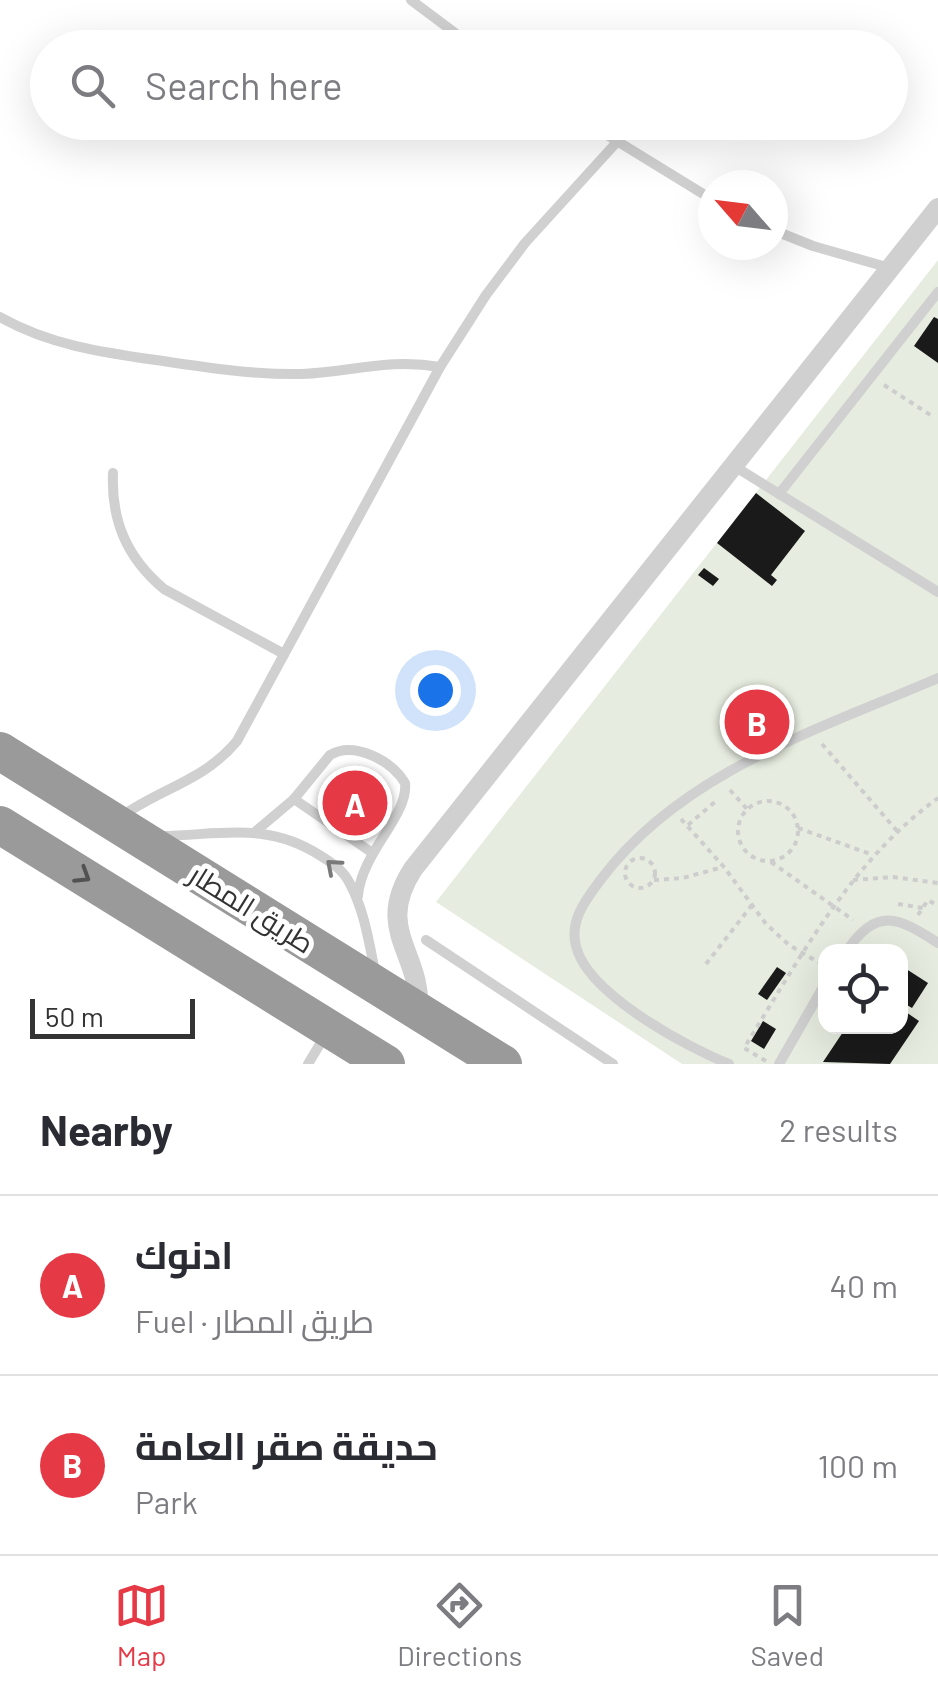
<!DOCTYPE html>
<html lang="en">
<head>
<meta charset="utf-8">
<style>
  :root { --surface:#fff; --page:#f2f2f3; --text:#2b2b33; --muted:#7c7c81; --line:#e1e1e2; --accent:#e63946 }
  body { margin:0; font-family:Barlow,Cairo,sans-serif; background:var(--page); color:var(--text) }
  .controls { position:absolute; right:30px; bottom:30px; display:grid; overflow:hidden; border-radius:20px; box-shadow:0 10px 40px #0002 }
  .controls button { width:90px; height:90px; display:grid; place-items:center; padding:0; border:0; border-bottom:2px solid var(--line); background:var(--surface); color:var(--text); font:50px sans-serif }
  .compass { position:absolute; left:698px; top:170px; width:90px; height:90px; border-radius:50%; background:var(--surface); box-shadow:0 10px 40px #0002; rotate:298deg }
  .scale { position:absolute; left:30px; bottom:25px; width:165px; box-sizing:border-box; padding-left:10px; border:5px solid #333; border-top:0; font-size:28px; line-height:35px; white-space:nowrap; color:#333; -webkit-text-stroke:8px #fff; paint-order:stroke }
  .you { position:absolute; left:435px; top:690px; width:35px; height:35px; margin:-25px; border:8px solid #fff; border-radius:50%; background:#1a73e8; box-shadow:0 0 0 15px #1a73e833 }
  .badge { display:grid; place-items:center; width:65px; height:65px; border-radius:50%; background:var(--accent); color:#fff; font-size:32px; font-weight:700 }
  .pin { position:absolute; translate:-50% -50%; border:5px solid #fff; box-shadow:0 2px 10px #0006 }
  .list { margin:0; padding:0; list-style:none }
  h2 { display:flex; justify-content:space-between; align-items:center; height:130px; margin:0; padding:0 40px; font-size:42px }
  h2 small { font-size:32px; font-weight:400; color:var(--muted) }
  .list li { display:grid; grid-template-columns:65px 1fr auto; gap:30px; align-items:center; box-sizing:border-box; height:180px; padding:0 40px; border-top:2px solid var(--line) }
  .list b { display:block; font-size:38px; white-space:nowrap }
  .list p { margin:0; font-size:32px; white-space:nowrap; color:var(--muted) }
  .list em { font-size:32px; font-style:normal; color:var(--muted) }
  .icon { flex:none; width:55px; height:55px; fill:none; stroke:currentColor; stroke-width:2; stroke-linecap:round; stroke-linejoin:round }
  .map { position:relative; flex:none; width:938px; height:1064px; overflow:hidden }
  .search { position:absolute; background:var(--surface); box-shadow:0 10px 40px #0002; left:30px; right:30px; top:30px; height:110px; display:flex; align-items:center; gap:25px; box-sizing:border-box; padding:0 35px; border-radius:55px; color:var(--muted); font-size:38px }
  .sheet { height:490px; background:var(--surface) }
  nav { display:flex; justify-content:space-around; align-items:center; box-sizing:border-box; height:140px; border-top:2px solid var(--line); background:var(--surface); font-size:28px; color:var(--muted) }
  nav a { display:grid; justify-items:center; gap:5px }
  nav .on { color:var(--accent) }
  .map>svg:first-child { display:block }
  .green { fill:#e6ecdf; fill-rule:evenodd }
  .building { fill:#1a1a1a }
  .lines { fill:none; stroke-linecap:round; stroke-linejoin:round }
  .path { stroke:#cdcdcd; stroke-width:4; stroke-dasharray:5 5; stroke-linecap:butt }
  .lane { stroke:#d0d0d0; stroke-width:10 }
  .street { stroke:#d0d0d0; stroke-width:20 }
  .highway { stroke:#9a9a9a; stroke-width:38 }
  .oneway { stroke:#7a7a7a }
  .oneway2 { stroke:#525252 }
  .labels { text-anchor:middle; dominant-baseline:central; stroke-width:10; stroke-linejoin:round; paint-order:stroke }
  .street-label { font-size:28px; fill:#333; stroke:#fff }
</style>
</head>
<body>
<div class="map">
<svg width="938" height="1064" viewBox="0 0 938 1064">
  <rect width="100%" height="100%" fill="#fff"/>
  <path class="green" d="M938,260V1064H682L436,902ZM826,952H900V1026H826Z"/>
  <g class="building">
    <path d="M934,317L938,319V363L914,346Z"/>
    <path d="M756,493L805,531L771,575L777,580L772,586L717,543Z"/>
    <path d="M704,568L719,579L713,586L698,575Z"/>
    <path d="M900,965L928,983L912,1008L900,1001Z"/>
    <path d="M777,967L786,973L767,1000L758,994Z"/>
    <path d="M900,1008L919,1021L890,1064L823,1062L847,1026H900Z"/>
    <path d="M763,1021L776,1029L764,1049L751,1041Z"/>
  </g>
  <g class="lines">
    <g class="path">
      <path d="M884,385L932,416"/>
      <path d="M822,744L897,831"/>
      <path d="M730,790L747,809"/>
      <circle cx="768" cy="831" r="30"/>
      <path d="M681,819L724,867L766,924L789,945L823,965"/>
      <path d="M688,825L717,800"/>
      <path d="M798,828L873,855"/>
      <circle cx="640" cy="873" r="15"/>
      <path d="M771,862L853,920"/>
      <path d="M654,880L683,878L723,867"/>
      <path d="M853,880L893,877L938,883"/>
      <path d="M898,904L923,908"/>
      <path d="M918,915L928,900L938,906"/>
      <path d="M706,964L752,905"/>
      <path d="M766,1061L744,1048C801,957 850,862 938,798"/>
    </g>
    <g class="lane">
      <path d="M411,0L475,48"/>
      <path d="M586,122L713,200"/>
      <path d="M773,230L813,246L890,268"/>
      <path d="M0,317C51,346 107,353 163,361C209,368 256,375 302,374C353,372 388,358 440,367"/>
      <path d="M734,466L938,592"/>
      <path d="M113,473C111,521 127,558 164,589L284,654"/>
      <path d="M779,494L938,292"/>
      <path d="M294,799L371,852"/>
      <path d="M119,818C160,788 203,782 237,741L440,367L486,295L525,243L616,143"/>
      <path d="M256,831L294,799L330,755C354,741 391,760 405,783C409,815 361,853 358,896"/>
      <path d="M162,836C221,835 267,821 321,856C332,863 343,870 349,882C364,909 369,942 375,972"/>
      <path d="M426,940L613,1064"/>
      <path d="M846,952C877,906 898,917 938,943"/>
      <path d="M308,1064L326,1034"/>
      <path d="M729,1064C687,1047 587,994 576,946C569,920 587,898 602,878C683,771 820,729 938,678"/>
      <path d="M779,1064L826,982"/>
    </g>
    <path class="street" d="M418,1012C423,953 373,931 413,869L938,208"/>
    <g class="highway">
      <path d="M0,751L503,1064"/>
      <path d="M0,825L386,1064"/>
    </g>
  </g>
  <defs><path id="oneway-chevron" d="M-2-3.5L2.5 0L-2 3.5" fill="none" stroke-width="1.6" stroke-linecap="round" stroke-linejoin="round" transform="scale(2.5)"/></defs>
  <use class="oneway" href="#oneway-chevron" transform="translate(333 866) rotate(-139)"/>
  <use class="oneway2" href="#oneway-chevron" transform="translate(83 876) rotate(32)"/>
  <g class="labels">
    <g class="street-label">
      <text transform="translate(252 908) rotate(32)">طريق المطار</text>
    </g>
  </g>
</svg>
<div class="controls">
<button><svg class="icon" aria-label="locate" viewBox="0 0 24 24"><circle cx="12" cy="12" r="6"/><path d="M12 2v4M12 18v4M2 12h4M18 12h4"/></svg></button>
</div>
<svg class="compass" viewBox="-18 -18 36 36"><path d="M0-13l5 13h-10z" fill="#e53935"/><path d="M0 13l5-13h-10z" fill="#7c7c81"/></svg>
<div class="scale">50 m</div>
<div class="you"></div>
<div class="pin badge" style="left:355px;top:803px">A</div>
<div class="pin badge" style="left:757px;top:722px">B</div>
<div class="search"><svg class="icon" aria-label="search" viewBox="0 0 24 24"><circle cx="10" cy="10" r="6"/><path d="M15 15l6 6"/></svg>Search here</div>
</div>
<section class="sheet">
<h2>Nearby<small>2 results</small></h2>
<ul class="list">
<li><span class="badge">A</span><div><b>ادنوك</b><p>Fuel · طريق المطار</p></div><em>40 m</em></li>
<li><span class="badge">B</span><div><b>حديقة صقر العامة</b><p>Park</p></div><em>100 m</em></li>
</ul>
</section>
<nav>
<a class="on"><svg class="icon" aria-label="map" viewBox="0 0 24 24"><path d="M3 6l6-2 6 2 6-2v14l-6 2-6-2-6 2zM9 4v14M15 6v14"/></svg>Map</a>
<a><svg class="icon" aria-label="directions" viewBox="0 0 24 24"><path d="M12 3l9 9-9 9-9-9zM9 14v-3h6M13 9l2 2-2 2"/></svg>Directions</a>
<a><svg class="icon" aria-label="saved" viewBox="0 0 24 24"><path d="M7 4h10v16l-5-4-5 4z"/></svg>Saved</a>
</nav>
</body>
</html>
